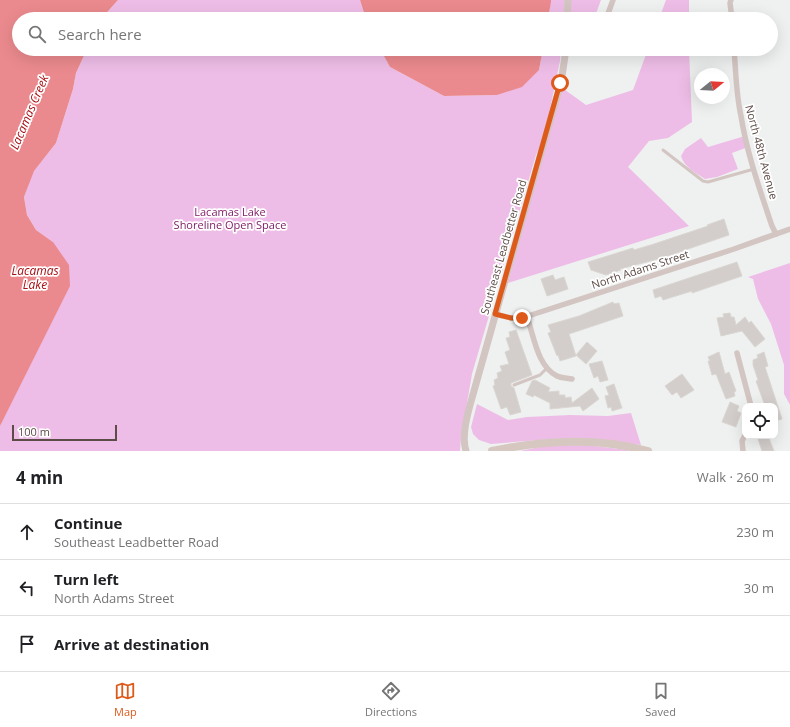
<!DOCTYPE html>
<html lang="en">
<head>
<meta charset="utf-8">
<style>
  :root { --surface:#fff; --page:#f6f6f6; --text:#202124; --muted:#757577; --line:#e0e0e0; --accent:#de5a1b }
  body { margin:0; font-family:"Open Sans",sans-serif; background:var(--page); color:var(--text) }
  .controls { position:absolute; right:12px; bottom:12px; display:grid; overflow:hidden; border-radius:8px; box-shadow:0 4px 16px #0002 }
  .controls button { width:36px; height:36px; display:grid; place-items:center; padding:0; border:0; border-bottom:1px solid var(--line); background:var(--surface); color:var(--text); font:20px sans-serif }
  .compass { position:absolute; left:694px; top:68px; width:36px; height:36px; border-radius:50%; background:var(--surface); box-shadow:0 4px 16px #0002; rotate:72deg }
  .scale { position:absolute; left:12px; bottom:10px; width:105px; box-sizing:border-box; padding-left:4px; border:2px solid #5c4b47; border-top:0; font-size:11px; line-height:14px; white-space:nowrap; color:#5c4b47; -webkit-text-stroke:3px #fff; paint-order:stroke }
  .stop { position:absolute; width:12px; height:12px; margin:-9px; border:3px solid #de5a1b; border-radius:50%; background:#fff }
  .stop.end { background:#de5a1b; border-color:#fff; box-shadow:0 1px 4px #0008 }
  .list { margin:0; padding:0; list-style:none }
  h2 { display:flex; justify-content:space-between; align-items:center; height:52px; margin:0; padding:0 16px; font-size:17px }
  h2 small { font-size:13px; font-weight:400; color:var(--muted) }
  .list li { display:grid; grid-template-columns:26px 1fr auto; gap:12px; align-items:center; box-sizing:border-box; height:56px; padding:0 16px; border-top:1px solid var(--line) }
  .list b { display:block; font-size:15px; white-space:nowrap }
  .list p { margin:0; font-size:13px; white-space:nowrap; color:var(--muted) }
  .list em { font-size:13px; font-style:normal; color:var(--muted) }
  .icon { flex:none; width:22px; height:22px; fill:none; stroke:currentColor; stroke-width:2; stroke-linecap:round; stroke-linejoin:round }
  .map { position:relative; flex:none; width:790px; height:451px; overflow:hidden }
  .search { position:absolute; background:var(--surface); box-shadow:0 4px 16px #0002; left:12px; right:12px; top:12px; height:44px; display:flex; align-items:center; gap:10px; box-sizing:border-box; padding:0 14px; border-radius:22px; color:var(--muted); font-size:15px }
  .sheet { height:220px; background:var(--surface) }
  nav { display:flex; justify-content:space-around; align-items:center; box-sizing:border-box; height:56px; border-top:1px solid var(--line); background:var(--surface); font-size:11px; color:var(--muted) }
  nav a { display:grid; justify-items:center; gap:2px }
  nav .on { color:var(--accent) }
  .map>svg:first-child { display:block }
  .green { fill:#eebde7 }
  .water { fill:#eb8a8e }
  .building { fill:#d3cecb; stroke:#dad6d2 }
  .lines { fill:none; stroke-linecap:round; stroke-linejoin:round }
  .service { stroke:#d3c5c2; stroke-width:3 }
  .minor { stroke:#d3c5c2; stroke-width:5.5 }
  .tertiary { stroke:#d3c5c2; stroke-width:7 }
  .secondary { stroke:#d7c7c1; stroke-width:8 }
  .route { stroke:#de5a1b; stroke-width:5 }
  .labels { text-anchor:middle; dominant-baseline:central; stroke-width:3.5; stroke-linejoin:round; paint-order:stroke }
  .street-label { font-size:11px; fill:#5c4b47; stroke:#fff }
  .park-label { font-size:11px; fill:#7c1862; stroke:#fff }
  .water-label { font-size:12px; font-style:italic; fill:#a70e13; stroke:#fff }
</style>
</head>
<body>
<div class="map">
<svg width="790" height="451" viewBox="0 0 790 451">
  <rect width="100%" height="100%" fill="#eef1f0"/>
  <g class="green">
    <path d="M118,0H360L366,19H101Z"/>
    <path d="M551,0H565L564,19H548Z"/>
    <path d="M570,0H601L594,19H569Z"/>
    <path d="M666,0H689V19H659Z"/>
    <path d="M87,49H380L390,67L444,96L497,95L539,70L543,49H561L560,61L544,138L536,155L472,374L461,438L460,451H0V426L53,242L36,230L27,215L24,197L33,172L56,143L73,89L76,73Z"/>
    <path d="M648,49H689L692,122L668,138L649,141L628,167L689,226L508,283L561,87L586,105L633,90Z"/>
    <path d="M745,136L748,147L732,153L738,169L717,177L705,179C696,173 684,167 681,156L685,149L701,138L708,147Z"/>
    <path d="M790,263V405L784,394V365L771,324L758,299L753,279L748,277Z"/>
    <path d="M477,404L508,420L527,417L570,415L608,416L631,413L641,445L594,439H552L491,444L479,440L473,434L471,427Z"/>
    <path d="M550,445H585L628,450V451H520Z"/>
  </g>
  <g class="water">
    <path d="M0,0H118L101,19H19V49H87L76,73L73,89L56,143L34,171L24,197L27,215L36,230L53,242L69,265L70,286L0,426Z"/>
    <path d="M360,0H551V2L548,19H366Z"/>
    <path d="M380,49H543L539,70L522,87L497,95L444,96L390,67Z"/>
  </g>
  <g class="building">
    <path d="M724,219L729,235L662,258L620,269L621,270L606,275L591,270L588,262L633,248L634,250L654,244L708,226L707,225Z"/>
    <path d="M737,262L742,276L692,293V291L663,300L661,296L655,298L653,290Z"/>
    <path d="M553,275L555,280L564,277L568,289L547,296L541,279Z"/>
    <path d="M613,302L614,304L619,303L623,316L569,334L576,356L560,361L558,355L557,356L548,333L551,332L548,325L579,316Z"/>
    <path d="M730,313L731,317H734L736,325L745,317L749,323L751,321L765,339L755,347L742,331L721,336L717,318L724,317L723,314Z"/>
    <path d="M516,330L532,375L511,383V386L514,388L521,412L510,415L507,407L501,409L493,386L495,385L494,380L498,378L497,373L502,371L500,366L509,364L505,352L510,350L506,338L510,337L509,332Z"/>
    <path d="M587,342L597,351L586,364L576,355Z"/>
    <path d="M719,352L725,374L729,372L736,391L734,392L735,396L726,399L716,374L712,375L708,361H710L708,357Z"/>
    <path d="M764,352L768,366L765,367L782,419L775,421V406H765L756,381L758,380L753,365V360L758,358L757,355Z"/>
    <path d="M602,361L608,380L600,382L598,376L594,378L589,364Z"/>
    <path d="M682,374L694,390L681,398L677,392L672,395L665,386Z"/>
    <path d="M535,380L550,388L548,392L559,391V395H565V398L571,397L572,403L592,388L599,399L583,411L580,406L550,409V403L534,395L533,397L526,394L532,381Z"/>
    <path d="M614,384L622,408L612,411L611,407L608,408L605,396L609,395L606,387Z"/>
    <path d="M730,402L739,406L737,411L741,413L736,427L722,422Z"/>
    <path d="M757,436H768L774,451H762Z"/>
  </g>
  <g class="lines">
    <g class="service">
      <path d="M663,150L703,181L708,182L754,169"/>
      <path d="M514,385L540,375L547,368"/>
    </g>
    <g class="minor">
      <path d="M731,0L730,3L732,19"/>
      <path d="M606,19L613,0"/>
      <path d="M734,49C736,72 736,94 741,116C747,154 760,190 772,226L776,234"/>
      <path d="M495,314L511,318H522L734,249L790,229"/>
      <path d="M527,317C534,336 537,366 557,376C561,378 567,378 572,379"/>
      <path d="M737,353L751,406"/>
      <path d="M743,451L742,441L745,435"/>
    </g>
    <g class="tertiary">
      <path d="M567,19L568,0"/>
      <path d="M466,451C461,436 468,412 472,398L550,121L561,83L566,49"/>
    </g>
    <path class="secondary" d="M492,451C544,440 596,437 648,451"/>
  </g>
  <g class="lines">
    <path class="route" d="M522,318H511L495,314L560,83"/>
  </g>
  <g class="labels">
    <g class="street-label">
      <text transform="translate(762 152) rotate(75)">North 48th Avenue</text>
      <text transform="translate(503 247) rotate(-74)">Southeast Leadbetter Road</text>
      <text transform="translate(640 269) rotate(-18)">North Adams Street</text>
    </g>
    <g class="park-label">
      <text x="230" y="211">Lacamas Lake<tspan x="230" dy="13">Shoreline Open Space</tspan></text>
    </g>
    <g class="water-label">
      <text transform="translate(29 112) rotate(-67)">Lacamas Creek</text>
      <text x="35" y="270">Lacamas<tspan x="35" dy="14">Lake</tspan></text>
    </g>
  </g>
</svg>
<div class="controls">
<button><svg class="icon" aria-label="locate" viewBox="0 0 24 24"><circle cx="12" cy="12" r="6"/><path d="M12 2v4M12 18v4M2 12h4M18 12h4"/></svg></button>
</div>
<svg class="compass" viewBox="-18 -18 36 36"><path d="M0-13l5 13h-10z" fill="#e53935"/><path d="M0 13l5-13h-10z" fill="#757577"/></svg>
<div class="scale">100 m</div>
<div class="stop" style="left:560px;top:83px"></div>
<div class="stop end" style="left:522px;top:318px"></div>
<div class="search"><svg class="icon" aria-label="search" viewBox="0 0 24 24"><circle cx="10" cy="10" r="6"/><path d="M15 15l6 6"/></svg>Search here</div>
</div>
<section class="sheet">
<h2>4 min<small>Walk · 260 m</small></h2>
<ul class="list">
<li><svg class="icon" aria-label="ahead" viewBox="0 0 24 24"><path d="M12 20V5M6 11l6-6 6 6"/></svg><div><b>Continue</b><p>Southeast Leadbetter Road</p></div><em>230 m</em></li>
<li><svg class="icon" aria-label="left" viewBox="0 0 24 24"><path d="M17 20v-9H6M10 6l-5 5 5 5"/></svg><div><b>Turn left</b><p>North Adams Street</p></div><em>30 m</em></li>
<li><svg class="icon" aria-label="arrive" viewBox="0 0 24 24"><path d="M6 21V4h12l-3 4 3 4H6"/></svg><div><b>Arrive at destination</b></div></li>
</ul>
</section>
<nav>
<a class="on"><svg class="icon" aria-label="map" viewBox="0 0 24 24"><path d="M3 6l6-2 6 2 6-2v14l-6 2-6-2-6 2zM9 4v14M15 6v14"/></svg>Map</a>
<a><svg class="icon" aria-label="directions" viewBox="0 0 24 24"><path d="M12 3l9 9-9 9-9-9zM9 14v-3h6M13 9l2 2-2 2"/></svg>Directions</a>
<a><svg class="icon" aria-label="saved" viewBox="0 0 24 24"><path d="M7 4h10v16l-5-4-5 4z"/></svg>Saved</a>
</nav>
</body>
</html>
